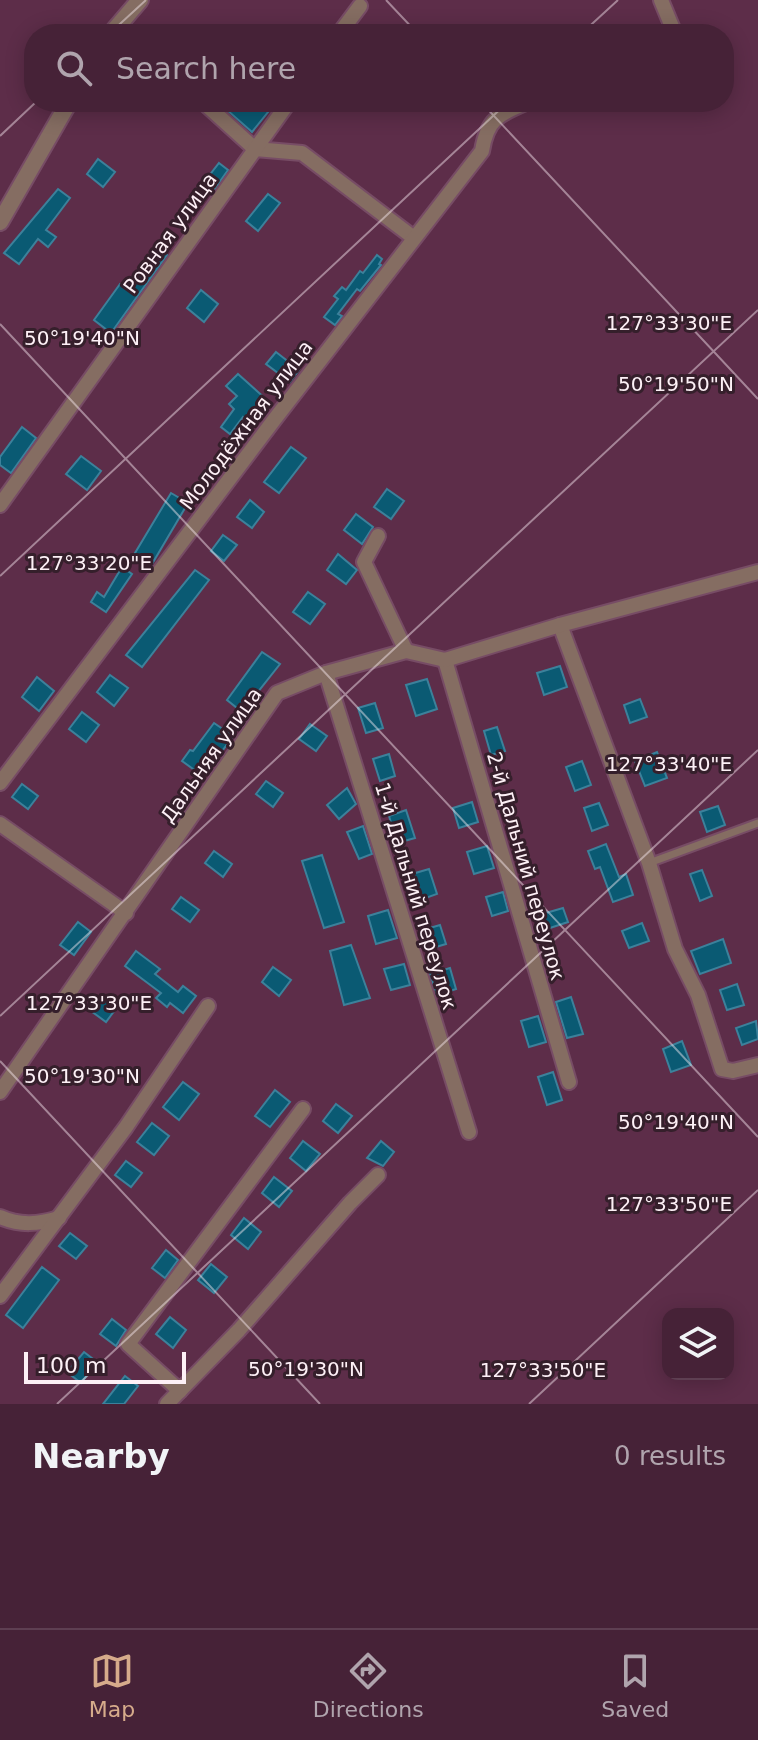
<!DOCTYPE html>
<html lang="en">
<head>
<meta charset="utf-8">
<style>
  :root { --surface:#462237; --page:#4d2a3f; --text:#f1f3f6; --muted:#b0a4ad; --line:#5e3f52; --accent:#d6ab8b }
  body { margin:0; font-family:"DejaVu Sans",sans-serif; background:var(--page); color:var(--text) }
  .controls { position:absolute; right:24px; bottom:24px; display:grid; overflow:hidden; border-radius:16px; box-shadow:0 4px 20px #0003 }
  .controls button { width:72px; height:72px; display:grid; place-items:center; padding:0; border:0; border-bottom:2px solid var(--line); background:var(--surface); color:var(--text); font:40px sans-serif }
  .scale { position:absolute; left:24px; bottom:20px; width:162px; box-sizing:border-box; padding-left:8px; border:4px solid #fdf0f6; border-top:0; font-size:22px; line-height:28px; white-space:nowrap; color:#fdf0f6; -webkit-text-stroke:6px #351f2b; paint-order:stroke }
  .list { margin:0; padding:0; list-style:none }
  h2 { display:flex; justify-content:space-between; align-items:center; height:104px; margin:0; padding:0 32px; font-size:34px }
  h2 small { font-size:26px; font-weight:400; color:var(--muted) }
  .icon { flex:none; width:44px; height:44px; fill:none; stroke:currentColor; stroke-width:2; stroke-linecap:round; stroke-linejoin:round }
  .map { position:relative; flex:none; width:758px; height:1404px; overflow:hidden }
  .search { position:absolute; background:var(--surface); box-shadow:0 4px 20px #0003; left:24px; right:24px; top:24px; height:88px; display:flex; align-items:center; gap:20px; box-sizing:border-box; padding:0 28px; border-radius:32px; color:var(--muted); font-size:30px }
  .sheet { height:224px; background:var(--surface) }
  nav { display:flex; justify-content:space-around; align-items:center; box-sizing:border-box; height:112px; border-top:2px solid var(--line); background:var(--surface); font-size:22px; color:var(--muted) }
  nav a { display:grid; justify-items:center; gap:4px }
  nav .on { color:var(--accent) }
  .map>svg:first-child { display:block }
  .building { fill:#0a5a73; stroke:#3c819b; stroke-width:2 }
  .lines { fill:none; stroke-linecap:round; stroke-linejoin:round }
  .service-casing { stroke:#774c65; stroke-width:11 }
  .minor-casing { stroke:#774c65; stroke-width:18 }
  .tertiary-casing { stroke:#774c65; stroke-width:20 }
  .service { stroke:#856d62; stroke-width:7 }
  .minor { stroke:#856d62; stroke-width:14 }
  .tertiary { stroke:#856d62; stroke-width:16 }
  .ticks { fill:none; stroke:#fdf0f6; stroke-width:2; stroke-opacity:0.45 }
  .labels { text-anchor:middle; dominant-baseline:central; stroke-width:6; stroke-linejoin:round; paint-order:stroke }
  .street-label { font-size:20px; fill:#fdf0f6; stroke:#351f2b }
  .ticks-label { font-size:20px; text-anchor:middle; fill:#fdf0f6; stroke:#351f2b; stroke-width:6; stroke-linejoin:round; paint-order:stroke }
</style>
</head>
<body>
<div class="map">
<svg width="758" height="1404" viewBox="0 0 758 1404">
  <rect width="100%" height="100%" fill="#5d2d49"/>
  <g class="building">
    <path d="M234,102H257L269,111L252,132L227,110Z"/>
    <path d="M98,159L115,172L103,187L87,174Z"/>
    <path d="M219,163L228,170L211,194L201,186Z"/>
    <path d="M58,189L70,198L46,230L56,237L48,247L38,239L19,264L4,253Z"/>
    <path d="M268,194L280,203L258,231L246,221Z"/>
    <path d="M156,247L167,255L111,333L94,320L120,284L125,287Z"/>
    <path d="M377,255L382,259L379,264L381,265L360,291L357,289L338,314L342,316L335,325L324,317L338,299L334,296L342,287L346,290L360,271L363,273Z"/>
    <path d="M201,290L218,304L204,322L187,308Z"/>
    <path d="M276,352L299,370L290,382L266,364Z"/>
    <path d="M238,374L267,400L248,421L243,417L230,434L221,427L234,409L229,404L237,396L226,386Z"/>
    <path d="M22,427L36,438L11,473L0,465V457Z"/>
    <path d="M291,447L306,458L279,493L264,482Z"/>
    <path d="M81,456L101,471L87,490L66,474Z"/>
    <path d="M387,489L404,501L391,519L374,507Z"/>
    <path d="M171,493L188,503L152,564L135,553Z"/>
    <path d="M250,500L264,512L252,528L237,517Z"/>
    <path d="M356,514L373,527L362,544L344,530Z"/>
    <path d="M223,535L237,545L224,561L211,551Z"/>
    <path d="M338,554L357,570L346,584L327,570Z"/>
    <path d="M122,567L132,574L106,612L91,602L97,592L104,597Z"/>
    <path d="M195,570L209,580L142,667L126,655Z"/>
    <path d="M308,592L325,604L310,624L293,612Z"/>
    <path d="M262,652L280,664L242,712L227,700Z"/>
    <path d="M560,666L567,687L544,695L537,673Z"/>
    <path d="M110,675L128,688L114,706L97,692Z"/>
    <path d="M37,677L54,691L39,711L22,697Z"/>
    <path d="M427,679L437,709L416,716L406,685Z"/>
    <path d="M640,699L647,717L630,723L624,705Z"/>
    <path d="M375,703L383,728L366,733L358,708Z"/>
    <path d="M82,712L99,725L86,742L69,729Z"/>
    <path d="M214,723L233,736L220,754L216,751L200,774L182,761L190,750L193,751Z"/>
    <path d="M310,724L327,736L316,751L299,739Z"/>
    <path d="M497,727L505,751L491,755L484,731Z"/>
    <path d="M657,752L667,778L645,786L635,761Z"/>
    <path d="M389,754L395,776L380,781L373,759Z"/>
    <path d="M582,761L591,785L575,791L566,767Z"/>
    <path d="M266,781L283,793L273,807L256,794Z"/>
    <path d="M22,784L38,796L28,809L12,797Z"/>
    <path d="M347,788L356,804L339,819L327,805Z"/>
    <path d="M472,802L478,822L459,828L453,808Z"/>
    <path d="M599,803L608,825L592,831L584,808Z"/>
    <path d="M718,806L725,825L707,832L700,812Z"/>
    <path d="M406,810L415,838L397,843L389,816Z"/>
    <path d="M363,826L372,854L359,859L347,832Z"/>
    <path d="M606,844L619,877L626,874L633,895L613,902L600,867L595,869L588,851Z"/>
    <path d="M487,846L494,868L474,874L467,852Z"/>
    <path d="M214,851L232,864L223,877L205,863Z"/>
    <path d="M322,855L344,922L324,928L302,861Z"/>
    <path d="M429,869L437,894L420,900L412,874Z"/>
    <path d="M702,870L712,896L700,901L690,874Z"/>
    <path d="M503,892L508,911L492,916L486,897Z"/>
    <path d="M181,897L199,910L190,922L172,909Z"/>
    <path d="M563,908L568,922L544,930L539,915Z"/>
    <path d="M388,910L397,938L376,944L368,916Z"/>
    <path d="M78,922L91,932L74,955L60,945Z"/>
    <path d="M642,923L649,941L629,948L622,931Z"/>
    <path d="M440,925L446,944L429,949L423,930Z"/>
    <path d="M723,939L731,963L700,974L691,951Z"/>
    <path d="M351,945L370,998L344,1005L330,951Z"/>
    <path d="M136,951L160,969L155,974L178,992L183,986L196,996L183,1013L170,1003L167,1007L156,998L161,993L125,966Z"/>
    <path d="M404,964L410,985L391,990L384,969Z"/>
    <path d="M273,967L291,980L279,996L262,982Z"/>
    <path d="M450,968L456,989L437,995L430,974Z"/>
    <path d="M737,984L744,1005L727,1010L720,990Z"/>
    <path d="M104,995L118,1006L106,1022L91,1011Z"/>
    <path d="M571,997L583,1034L567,1038L556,1002Z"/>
    <path d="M538,1016L546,1042L529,1047L521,1021Z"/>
    <path d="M756,1021L758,1039L742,1045L736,1028Z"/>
    <path d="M682,1041L691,1065L671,1072L663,1049Z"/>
    <path d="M553,1072L562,1100L547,1105L538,1077Z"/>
    <path d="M183,1082L199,1094L179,1120L163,1107Z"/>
    <path d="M275,1090L290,1102L270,1127L255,1116Z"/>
    <path d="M336,1104L352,1116L338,1133L323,1121Z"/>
    <path d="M152,1123L169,1136L154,1155L137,1142Z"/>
    <path d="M303,1141L320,1154L306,1171L290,1158Z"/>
    <path d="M381,1141L394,1152L383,1166L367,1158Z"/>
    <path d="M126,1161L142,1173L131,1187L115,1175Z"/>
    <path d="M274,1177L292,1191L279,1207L262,1193Z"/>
    <path d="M244,1218L261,1232L248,1249L231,1235Z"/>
    <path d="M70,1233L87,1246L76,1259L59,1246Z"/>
    <path d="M166,1250L178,1260L165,1278L152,1268Z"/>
    <path d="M211,1264L227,1277L214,1293L198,1280Z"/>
    <path d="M42,1267L59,1280L23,1328L6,1315Z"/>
    <path d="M170,1317L186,1330L173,1348L156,1334Z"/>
    <path d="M112,1319L126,1330L116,1346L100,1334Z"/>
    <path d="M84,1352L97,1362L81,1383L67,1372Z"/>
    <path d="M125,1376L138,1386L124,1404H103Z"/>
  </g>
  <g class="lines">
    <defs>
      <path id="service" d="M649,863L758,823"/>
      <g id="minor">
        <path d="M661,0L675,34"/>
        <path d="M119,25L129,34"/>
        <path d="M339,34L360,6"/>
        <path d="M203,102L255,149L302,153L414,238"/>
        <path d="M0,505L289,102"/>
        <path d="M378,536L364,562L406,651"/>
        <path d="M560,625L649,863L675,949L698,995L722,1069L733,1071L758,1065"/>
        <path d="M445,660L569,1082"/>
        <path d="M326,673L469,1132"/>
        <path d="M0,783L274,420L482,151C487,119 499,114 528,102"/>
        <path d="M0,824L126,913"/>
        <path d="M0,1092L277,693L326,673L406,651L445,660L560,625L758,572"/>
        <path d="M0,1217C20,1226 39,1224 59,1218"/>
        <path d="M0,1296L126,1127L208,1006"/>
        <path d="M180,1391L128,1344L303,1109"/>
        <path d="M167,1404L239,1330L350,1203L378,1175"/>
      </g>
      <g id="tertiary">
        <path d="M111,34L140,0"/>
        <path d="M0,222L69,102"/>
      </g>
    </defs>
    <use href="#service" class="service-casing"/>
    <use href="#minor" class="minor-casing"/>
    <use href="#tertiary" class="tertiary-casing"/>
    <use href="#service" class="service"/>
    <use href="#minor" class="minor"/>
    <use href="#tertiary" class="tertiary"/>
  </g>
  <path class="ticks" d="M386,0L418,34M109,34L146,0M581,34L618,0M481,102L758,399M0,136L36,102M0,324L758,1137M0,576L508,102M0,1016L758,310M0,1061L320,1404M57,1404L758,750M529,1404L758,1190"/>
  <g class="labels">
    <g class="street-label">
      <text transform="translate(170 233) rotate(-54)">Ровная улица</text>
      <text transform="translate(246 425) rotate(-53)">Молодёжная улица</text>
      <text transform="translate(211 755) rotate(-55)">Дальняя улица</text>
      <text transform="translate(526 866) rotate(74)">2-й Дальний переулок</text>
      <text transform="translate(416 896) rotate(73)">1-й Дальний переулок</text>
    </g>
  </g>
  <g class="ticks-label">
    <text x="669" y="330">127°33'30"E</text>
    <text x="82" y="345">50°19'40"N</text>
    <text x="676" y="391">50°19'50"N</text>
    <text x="89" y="570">127°33'20"E</text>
    <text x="669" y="771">127°33'40"E</text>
    <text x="89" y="1010">127°33'30"E</text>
    <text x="82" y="1083">50°19'30"N</text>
    <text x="676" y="1129">50°19'40"N</text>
    <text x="669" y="1211">127°33'50"E</text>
    <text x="306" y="1376">50°19'30"N</text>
    <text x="543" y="1377">127°33'50"E</text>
  </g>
</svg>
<div class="controls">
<button><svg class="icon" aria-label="layers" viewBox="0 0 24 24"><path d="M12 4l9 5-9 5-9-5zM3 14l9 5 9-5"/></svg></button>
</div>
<div class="scale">100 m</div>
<div class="search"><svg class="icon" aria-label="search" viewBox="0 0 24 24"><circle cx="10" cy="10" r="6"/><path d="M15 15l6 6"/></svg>Search here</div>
</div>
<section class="sheet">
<h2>Nearby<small>0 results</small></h2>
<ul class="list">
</ul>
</section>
<nav>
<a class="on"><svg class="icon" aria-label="map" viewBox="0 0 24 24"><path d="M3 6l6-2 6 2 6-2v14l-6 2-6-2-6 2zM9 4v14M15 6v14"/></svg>Map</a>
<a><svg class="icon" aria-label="directions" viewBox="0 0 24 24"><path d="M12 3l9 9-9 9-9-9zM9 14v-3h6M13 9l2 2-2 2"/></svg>Directions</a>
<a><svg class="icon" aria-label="saved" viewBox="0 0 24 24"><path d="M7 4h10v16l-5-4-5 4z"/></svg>Saved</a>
</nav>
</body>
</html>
